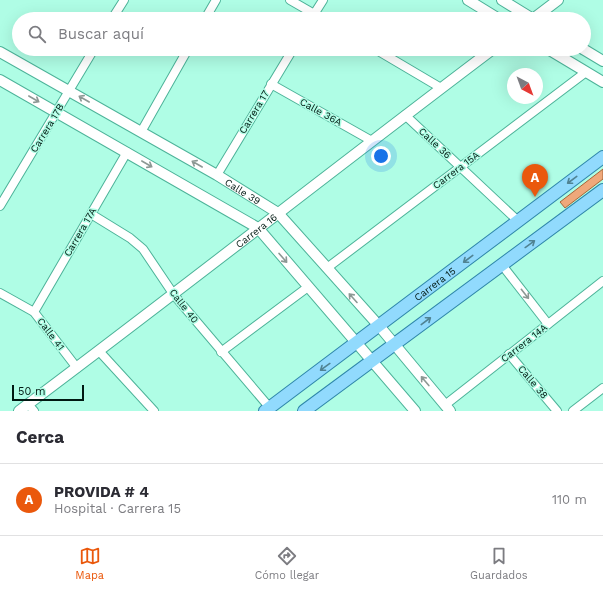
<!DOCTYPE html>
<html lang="es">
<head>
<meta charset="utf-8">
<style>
  :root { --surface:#fff; --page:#f7f7f7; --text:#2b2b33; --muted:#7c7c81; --line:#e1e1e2; --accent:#ea580c }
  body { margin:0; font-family:"Work Sans",sans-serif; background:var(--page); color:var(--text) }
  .compass { position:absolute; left:507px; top:68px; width:36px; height:36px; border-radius:50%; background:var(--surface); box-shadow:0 4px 16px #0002; rotate:139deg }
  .scale { position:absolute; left:12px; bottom:10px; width:72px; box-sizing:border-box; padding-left:4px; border:2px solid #001912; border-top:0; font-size:11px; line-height:14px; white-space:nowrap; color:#001912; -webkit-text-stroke:3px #affde5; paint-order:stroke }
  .you { position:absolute; left:381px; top:156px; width:14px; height:14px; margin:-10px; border:3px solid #fff; border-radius:50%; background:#1a73e8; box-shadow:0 0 0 6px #1a73e833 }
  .badge { display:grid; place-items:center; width:26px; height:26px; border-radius:50%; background:var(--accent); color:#fff; font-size:13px; font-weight:700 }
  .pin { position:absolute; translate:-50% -33px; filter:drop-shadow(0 1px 2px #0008) }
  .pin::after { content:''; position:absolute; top:21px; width:14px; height:12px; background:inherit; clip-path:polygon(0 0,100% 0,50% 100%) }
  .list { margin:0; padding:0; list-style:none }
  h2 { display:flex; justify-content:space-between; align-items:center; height:52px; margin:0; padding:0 16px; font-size:17px }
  h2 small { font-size:13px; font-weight:400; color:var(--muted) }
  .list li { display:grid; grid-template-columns:26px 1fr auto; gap:12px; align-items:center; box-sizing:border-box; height:72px; padding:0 16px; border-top:1px solid var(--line) }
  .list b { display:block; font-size:15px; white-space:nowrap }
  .list p { margin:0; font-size:13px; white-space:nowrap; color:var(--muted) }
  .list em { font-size:13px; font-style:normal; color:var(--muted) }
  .icon { flex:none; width:22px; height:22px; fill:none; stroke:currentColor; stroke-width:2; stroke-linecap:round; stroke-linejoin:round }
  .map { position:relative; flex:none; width:603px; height:411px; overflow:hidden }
  .search { position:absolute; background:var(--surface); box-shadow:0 4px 16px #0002; left:12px; right:12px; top:12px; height:44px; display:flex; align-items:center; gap:10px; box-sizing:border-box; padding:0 14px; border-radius:22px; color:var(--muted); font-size:15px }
  .sheet { height:124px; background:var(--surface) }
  nav { display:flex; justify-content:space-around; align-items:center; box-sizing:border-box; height:56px; border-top:1px solid var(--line); background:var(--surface); font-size:11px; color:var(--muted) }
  nav a { display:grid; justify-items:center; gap:2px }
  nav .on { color:var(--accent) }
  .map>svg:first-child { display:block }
  .building { fill:#efa87a; stroke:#a76538 }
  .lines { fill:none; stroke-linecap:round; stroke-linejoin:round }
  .minor-casing { stroke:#4db399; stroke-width:10 }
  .tertiary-casing { stroke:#4db399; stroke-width:12 }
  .primary-casing { stroke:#2f87aa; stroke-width:14 }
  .minor { stroke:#fff; stroke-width:8 }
  .tertiary { stroke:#fff; stroke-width:10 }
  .primary { stroke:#91dafd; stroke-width:12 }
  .oneway { stroke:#8c9894 }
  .oneway2 { stroke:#508393 }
  .labels { text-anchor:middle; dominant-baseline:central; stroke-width:3; stroke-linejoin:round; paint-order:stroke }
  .street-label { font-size:10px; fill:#001912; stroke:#affde5 }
</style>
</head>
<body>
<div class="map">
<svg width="603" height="411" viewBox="0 0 603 411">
  <rect width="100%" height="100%" fill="#affde5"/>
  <path class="building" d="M603,169V179L565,208L560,202Z"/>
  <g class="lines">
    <defs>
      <g id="minor">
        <path d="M290,0L323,19"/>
        <path d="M112,19L124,0"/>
        <path d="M205,19L216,0"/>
        <path d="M311,19L323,0"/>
        <path d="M375,49L441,88"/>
        <path d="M271,84L372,141"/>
        <path d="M405,115L518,221"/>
        <path d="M141,132L188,49"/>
        <path d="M217,175L293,49"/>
        <path d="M0,206L94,49"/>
        <path d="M91,214L130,238L143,249L174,295L270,408"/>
        <path d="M502,265L548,324"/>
        <path d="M327,268L586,72"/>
        <path d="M0,293L34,312L77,368"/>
        <path d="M34,312L127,152"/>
        <path d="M99,351L154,411"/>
        <path d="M221,352L308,287"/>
        <path d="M509,354L557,411"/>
        <path d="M28,404L34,411"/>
        <path d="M445,405L603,281"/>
        <path d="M573,411L603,388"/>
      </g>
      <g id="tertiary">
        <path d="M468,0L499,19"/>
        <path d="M502,0L533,19"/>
        <path d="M533,19L558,0"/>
        <path d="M548,49L603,82"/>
        <path d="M583,49L603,61"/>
        <path id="s1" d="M0,52L217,175L278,213L380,327L450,411"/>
        <path d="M0,80L258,228L415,411"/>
        <path id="s2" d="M19,411C178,292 334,169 493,49"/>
      </g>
      <g id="primary">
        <path id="s3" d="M265,411L603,157"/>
        <path d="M304,411L603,190"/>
      </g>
    </defs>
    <use href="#minor" class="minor-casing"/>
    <use href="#tertiary" class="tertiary-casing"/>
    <use href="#primary" class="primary-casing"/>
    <use href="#minor" class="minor"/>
    <use href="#tertiary" class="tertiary"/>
    <use href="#primary" class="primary"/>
  </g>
  <defs><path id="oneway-shaft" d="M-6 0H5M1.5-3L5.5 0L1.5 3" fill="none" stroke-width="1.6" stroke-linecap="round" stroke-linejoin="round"/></defs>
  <g class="oneway">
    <use href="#oneway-shaft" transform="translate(34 99) rotate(30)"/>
    <use href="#oneway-shaft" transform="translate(84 99) rotate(-150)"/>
    <use href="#oneway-shaft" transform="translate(147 164) rotate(30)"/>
    <use href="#oneway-shaft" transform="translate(197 164) rotate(-150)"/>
    <use href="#oneway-shaft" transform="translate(283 258) rotate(49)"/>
    <use href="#oneway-shaft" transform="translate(525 294) rotate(52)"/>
    <use href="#oneway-shaft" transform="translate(353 298) rotate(-132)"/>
    <use href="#oneway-shaft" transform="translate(425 381) rotate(-130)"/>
  </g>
  <g class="oneway2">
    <use href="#oneway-shaft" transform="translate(572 180) rotate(143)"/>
    <use href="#oneway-shaft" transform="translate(530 244) rotate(-36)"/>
    <use href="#oneway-shaft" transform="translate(468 259) rotate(143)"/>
    <use href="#oneway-shaft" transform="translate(426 321) rotate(-37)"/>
    <use href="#oneway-shaft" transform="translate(325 367) rotate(144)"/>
  </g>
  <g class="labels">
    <g class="street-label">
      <text transform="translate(254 112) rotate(-59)">Carrera 17</text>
      <text transform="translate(321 112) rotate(29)">Calle 36A</text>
      <text transform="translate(47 128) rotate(-59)">Carrera 17B</text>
      <text transform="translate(435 143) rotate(43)">Calle 36</text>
      <text transform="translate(456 170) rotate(-37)">Carrera 15A</text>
      <text stroke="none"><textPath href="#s1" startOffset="280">Calle 39</textPath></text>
      <text stroke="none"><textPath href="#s2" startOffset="298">Carrera 16</textPath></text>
      <text transform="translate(80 232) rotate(-60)">Carrera 17A</text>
      <text stroke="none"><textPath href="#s3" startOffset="212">Carrera 15</textPath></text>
      <text transform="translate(184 306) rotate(52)">Calle 40</text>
      <text transform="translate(51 334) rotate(53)">Calle 41</text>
      <text transform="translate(524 343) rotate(-38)">Carrera 14A</text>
      <text transform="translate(533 382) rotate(50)">Calle 38</text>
    </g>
  </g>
</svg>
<svg class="compass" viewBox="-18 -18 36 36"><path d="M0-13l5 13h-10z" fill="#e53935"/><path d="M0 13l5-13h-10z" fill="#7c7c81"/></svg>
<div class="scale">50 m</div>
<div class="you"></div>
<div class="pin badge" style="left:535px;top:197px">A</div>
<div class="search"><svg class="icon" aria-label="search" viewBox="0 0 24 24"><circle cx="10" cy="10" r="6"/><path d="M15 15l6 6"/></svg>Buscar aquí</div>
</div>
<section class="sheet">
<h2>Cerca<small></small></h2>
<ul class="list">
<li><span class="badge">A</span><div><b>PROVIDA # 4</b><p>Hospital · Carrera 15</p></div><em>110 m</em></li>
</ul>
</section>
<nav>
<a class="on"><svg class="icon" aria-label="map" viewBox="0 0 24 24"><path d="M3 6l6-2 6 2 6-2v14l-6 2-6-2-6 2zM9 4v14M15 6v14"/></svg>Mapa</a>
<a><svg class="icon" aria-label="directions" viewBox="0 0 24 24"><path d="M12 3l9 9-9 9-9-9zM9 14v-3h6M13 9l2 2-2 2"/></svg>Cómo llegar</a>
<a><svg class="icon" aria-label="saved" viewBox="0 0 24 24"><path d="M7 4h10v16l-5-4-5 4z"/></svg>Guardados</a>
</nav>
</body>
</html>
